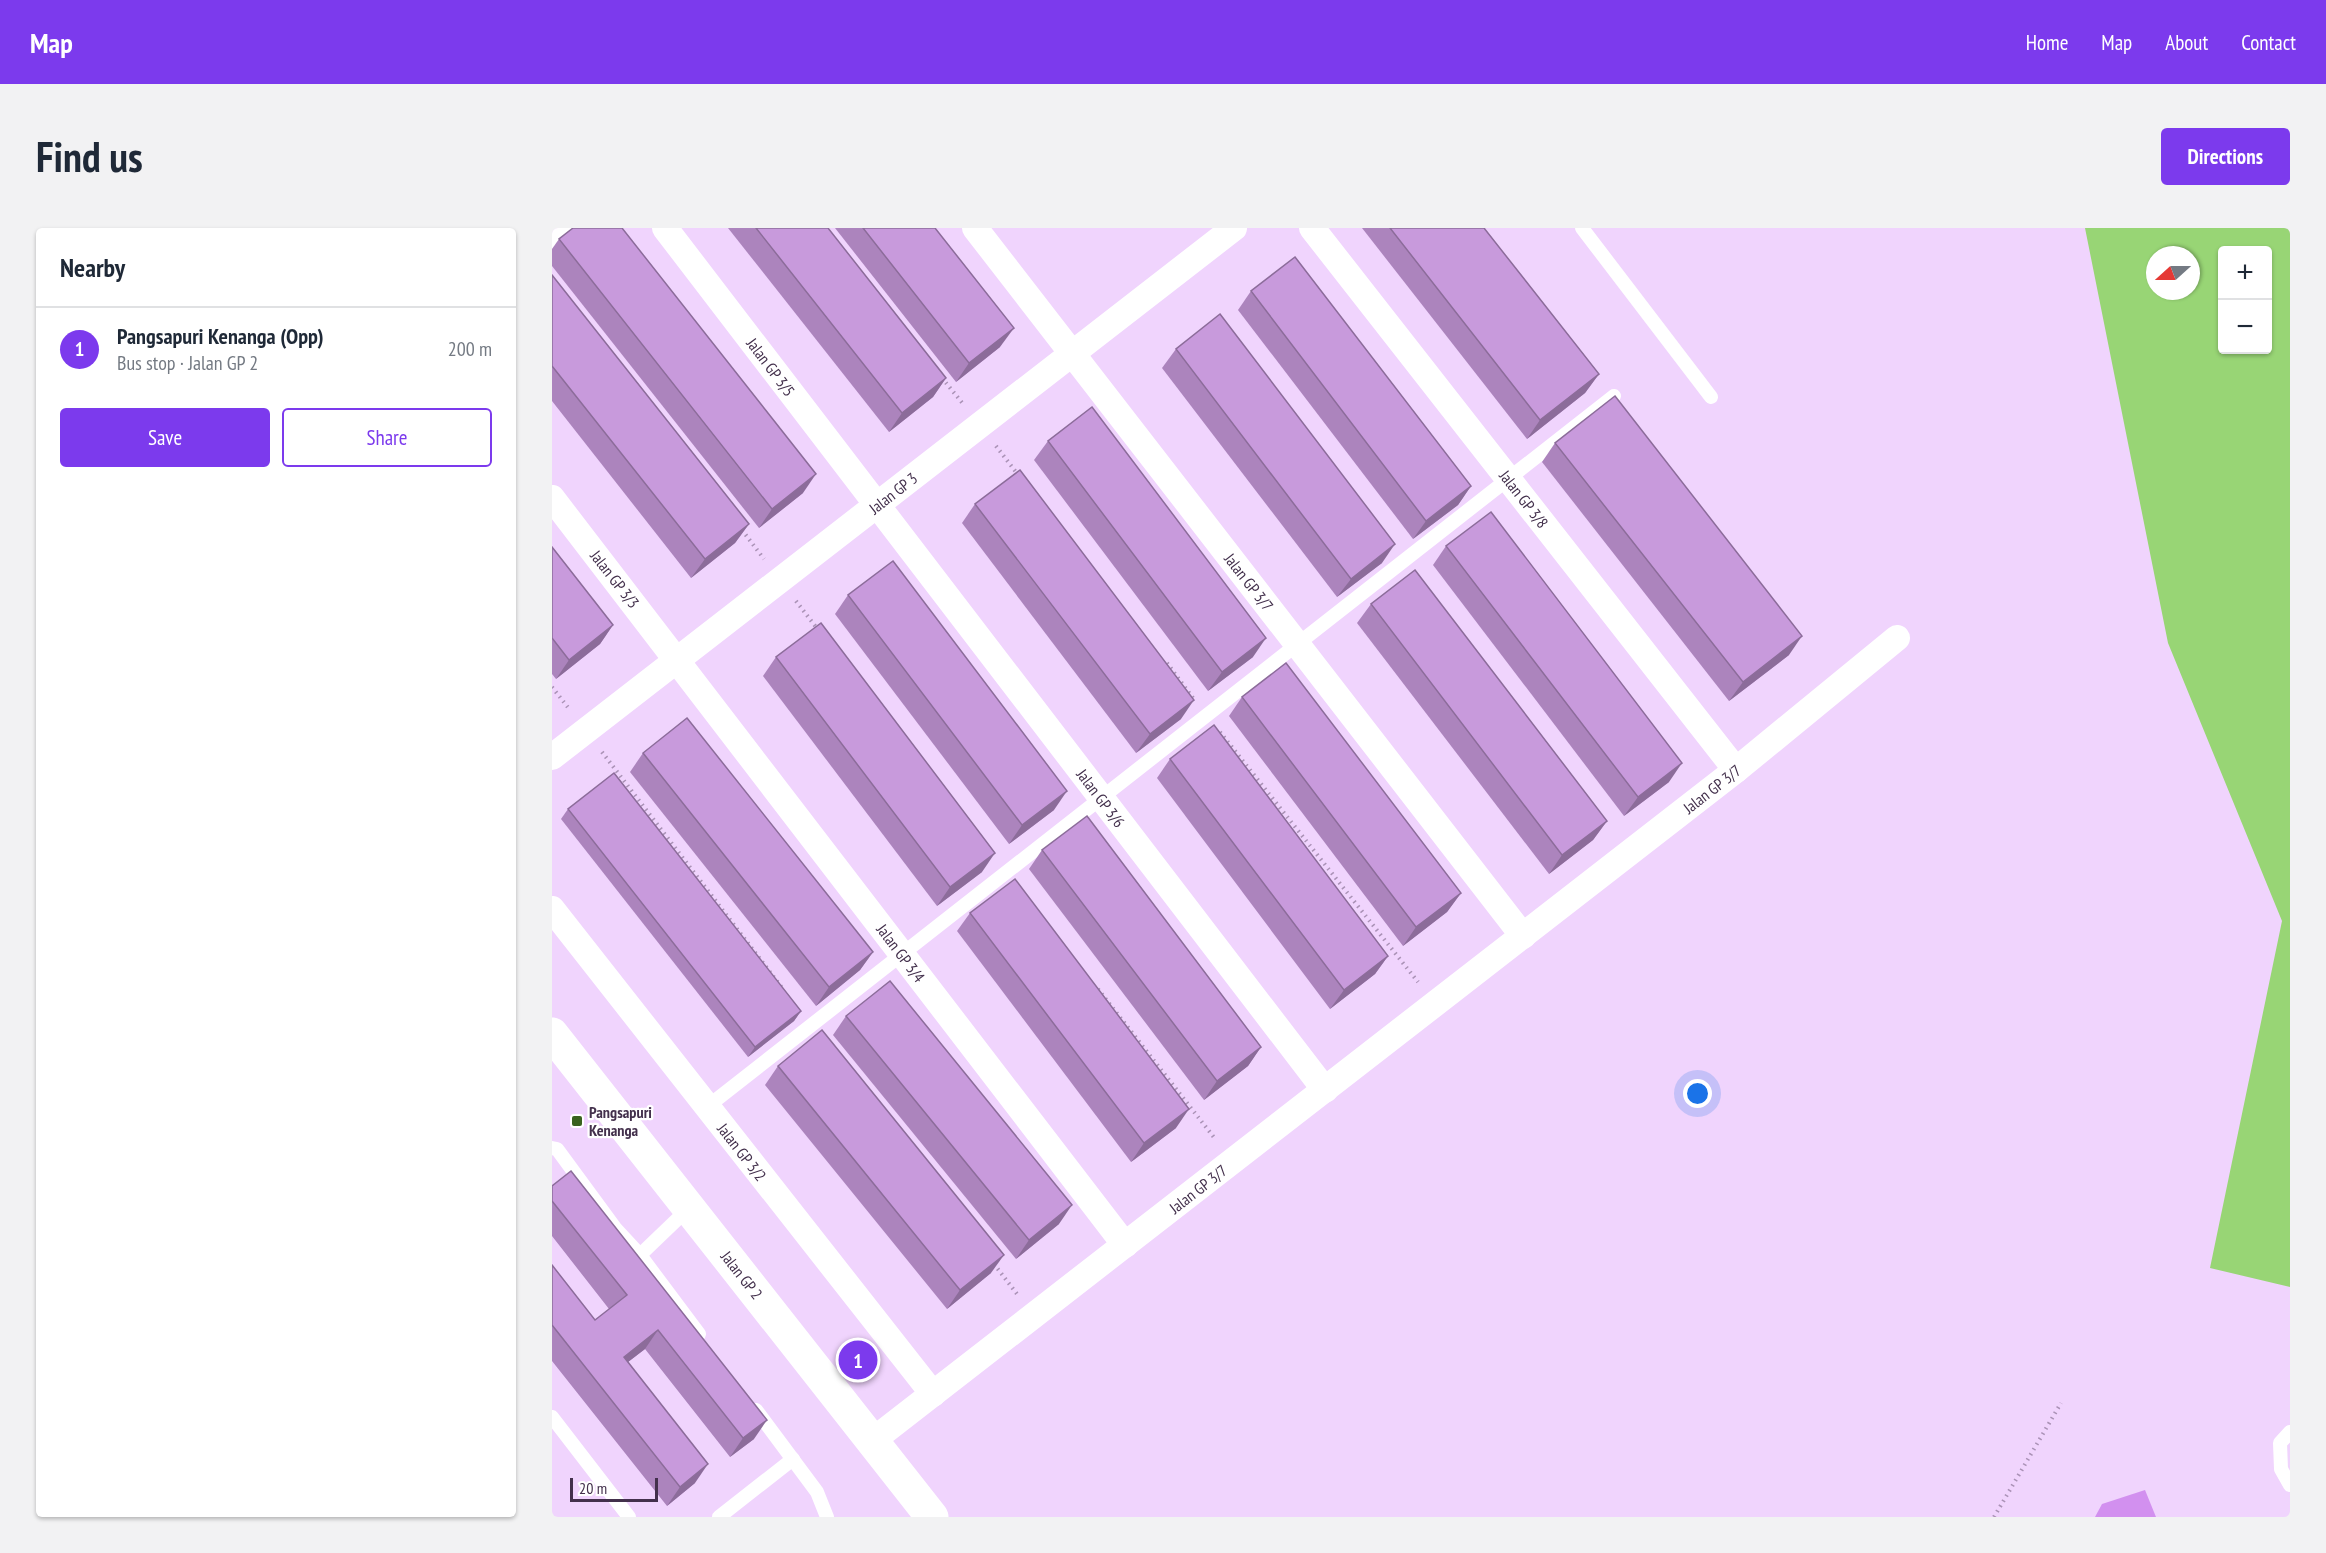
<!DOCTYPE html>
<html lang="en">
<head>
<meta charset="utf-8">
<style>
  :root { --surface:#fff; --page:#f2f2f3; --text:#1f2937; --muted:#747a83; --line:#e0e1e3; --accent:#7c3aed }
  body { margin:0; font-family:"PT Sans Narrow",sans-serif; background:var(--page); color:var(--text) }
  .controls { position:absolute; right:18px; top:18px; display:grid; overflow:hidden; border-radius:6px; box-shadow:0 2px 4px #0004 }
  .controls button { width:54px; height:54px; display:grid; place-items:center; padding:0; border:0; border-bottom:2px solid var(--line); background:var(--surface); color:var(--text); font:30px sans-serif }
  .compass { position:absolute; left:1594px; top:18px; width:54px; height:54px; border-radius:50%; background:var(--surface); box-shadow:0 2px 4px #0004; rotate:249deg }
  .scale { position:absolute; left:18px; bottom:15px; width:88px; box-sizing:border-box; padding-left:6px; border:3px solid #43304c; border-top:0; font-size:16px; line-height:21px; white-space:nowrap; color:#43304c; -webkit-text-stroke:4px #fff; paint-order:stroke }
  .you { position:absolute; left:1146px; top:866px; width:21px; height:21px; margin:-15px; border:4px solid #fff; border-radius:50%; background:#1a73e8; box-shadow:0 0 0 9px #1a73e833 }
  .badge { display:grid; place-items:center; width:39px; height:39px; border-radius:50%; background:var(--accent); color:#fff; font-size:20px; font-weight:700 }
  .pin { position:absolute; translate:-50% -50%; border:3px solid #fff; box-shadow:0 2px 6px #0006 }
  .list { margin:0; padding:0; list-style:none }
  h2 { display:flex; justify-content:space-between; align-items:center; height:78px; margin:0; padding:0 24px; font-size:26px }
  h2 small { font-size:20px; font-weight:400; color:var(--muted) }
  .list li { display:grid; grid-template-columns:39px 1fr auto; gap:18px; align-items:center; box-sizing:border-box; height:84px; padding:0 24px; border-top:2px solid var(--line) }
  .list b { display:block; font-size:22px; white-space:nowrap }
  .list p { margin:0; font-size:20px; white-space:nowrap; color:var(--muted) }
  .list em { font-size:20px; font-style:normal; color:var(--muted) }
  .actions { display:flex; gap:12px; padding:18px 24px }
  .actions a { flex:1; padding:14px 0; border:2px solid var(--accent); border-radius:6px; text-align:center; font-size:21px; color:var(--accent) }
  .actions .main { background:var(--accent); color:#fff }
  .map { position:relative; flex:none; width:1738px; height:1289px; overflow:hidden; border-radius:6px }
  header { display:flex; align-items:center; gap:36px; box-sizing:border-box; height:84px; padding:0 30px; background:var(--accent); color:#fff }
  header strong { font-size:28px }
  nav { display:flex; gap:33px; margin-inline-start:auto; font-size:21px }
  .intro { display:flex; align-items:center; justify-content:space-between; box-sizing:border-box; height:144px; padding:0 36px }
  h1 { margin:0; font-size:42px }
  .button { padding:15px 27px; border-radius:6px; background:var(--accent); color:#fff; font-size:21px; font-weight:700 }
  main { display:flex; gap:36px; padding:0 36px }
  aside { flex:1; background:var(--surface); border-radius:6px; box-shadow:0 2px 4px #0004 }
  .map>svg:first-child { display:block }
  .green { fill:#98d575; fill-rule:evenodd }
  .water { fill:#d290ef }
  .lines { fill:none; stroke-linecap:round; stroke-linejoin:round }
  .path { stroke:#aa92b6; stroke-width:4; stroke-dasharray:1.5 4.5; stroke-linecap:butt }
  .lane { stroke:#fff; stroke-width:14 }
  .street { stroke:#fff; stroke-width:26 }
  .secondary { stroke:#fff; stroke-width:33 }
  .wall { fill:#ac84bd }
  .shaded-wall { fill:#8c6c9a }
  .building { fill:#c89adc; stroke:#8c6c9a; stroke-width:1.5 }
  .poi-dot { fill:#39621e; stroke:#fff; stroke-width:2 }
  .labels { text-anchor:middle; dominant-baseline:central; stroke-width:4.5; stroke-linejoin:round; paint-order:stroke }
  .street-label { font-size:16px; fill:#43304c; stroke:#fff }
  .poi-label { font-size:16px; font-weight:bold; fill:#43304c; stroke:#fff; text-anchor:start }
</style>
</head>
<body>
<header>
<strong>Map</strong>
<nav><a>Home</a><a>Map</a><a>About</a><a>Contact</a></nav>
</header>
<div class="intro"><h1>Find us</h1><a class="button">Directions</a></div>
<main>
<aside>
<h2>Nearby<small></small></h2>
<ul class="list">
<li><span class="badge">1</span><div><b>Pangsapuri Kenanga (Opp)</b><p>Bus stop · Jalan GP 2</p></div><em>200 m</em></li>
</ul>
<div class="actions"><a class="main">Save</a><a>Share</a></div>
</aside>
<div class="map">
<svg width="1738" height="1289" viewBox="0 0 1738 1289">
  <rect width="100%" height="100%" fill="#f0d4fd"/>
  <path class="green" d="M1533,0H1738V1059L1658,1040L1730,693L1616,415ZM1670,22H1716V122H1670ZM1603,27H1639V63H1603Z"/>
  <path class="water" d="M1593,1262L1604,1289H1543L1550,1276Z"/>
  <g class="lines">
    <g class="path">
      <path d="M390,150L412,177"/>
      <path d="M444,218L467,248"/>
      <path d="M190,302L212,331"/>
      <path d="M244,373L267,403"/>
      <path d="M615,435L641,470"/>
      <path d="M0,459L18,482"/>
      <path d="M668,504L866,754"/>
      <path d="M50,524L231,761"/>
      <path d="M546,761L664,912"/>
      <path d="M442,1036L465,1066"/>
      <path d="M1442,1289L1509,1175"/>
    </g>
    <g class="lane">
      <path d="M1030,0L1159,169"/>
      <path d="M155,879L1062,168"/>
      <path d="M0,920L5,921L63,1000L88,1027L147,1106"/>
      <path d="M88,1027L137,980"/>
      <path d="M204,1182L265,1264L275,1289"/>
      <path d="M0,1189L77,1289"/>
      <path d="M1738,1204L1728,1215L1729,1241L1738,1257"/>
      <path d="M167,1289L241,1231"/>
    </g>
    <g class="street">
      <path d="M113,0L773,862"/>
      <path d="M423,0L971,708"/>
      <path d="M760,0L1184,542"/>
      <path d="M0,8L10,0"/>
      <path d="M0,270L573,1017"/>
      <path d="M0,529L682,0"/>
      <path d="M0,681L381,1166"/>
      <path d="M320,1213L1184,542L1345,410"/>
    </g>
    <path class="secondary" d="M0,806L380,1289"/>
  </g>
  <g class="wall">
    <path d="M176,0H276L394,150L381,169L337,204Z"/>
    <path d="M283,0H383L448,119L404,154Z"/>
    <path d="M810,0H932L1047,146L1033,165L975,211Z"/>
    <path d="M7,11L251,265L207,300L0,38V21Z"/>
    <path d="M0,47L197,296L183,315L139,350L0,173Z"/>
    <path d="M699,63L919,258L906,277L861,311L686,82Z"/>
    <path d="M624,121L830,335L785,369L610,140Z"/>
    <path d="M496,213L701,429L656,463L482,232Z"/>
    <path d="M1003,215L1237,427L1177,473L990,234Z"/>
    <path d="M423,276L629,491L584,525L410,295Z"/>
    <path d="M894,318L1117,554L1072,588L881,337Z"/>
    <path d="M0,319L61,397L48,416L4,451L0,446Z"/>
    <path d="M296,367L502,582L457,616L283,386Z"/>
    <path d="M819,376L1055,593L1041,612L997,646L805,395Z"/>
    <path d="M224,429L430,644L385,678L211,448Z"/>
    <path d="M690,469L909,665L895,684L851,718L677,488Z"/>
    <path d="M91,525L321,724L308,742L264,778L78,544Z"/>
    <path d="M618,531L836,728L823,746L778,781L605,550Z"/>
    <path d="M16,581L249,783L242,793L196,829L9,591Z"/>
    <path d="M490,622L709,819L696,838L652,872L477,641Z"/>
    <path d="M418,685L624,900L579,934L405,703Z"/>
    <path d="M294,788L507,996L464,1031L281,807Z"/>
    <path d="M226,838L439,1045L395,1081L213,857Z"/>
    <path d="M0,958L202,1211L178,1229L93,1121L76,1134L143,1255L115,1278L0,1133V1037L43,1092L57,1081L0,1008Z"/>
  </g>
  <g class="shaded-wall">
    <path d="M462,100L448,119L404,154L417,135Z"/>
    <path d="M1047,146L1033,165L975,211L988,192Z"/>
    <path d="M394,150L381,169L337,204L350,185Z"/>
    <path d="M264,246L251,265L207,300L220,281Z"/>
    <path d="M919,258L906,277L861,311L874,293Z"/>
    <path d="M197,296L183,315L139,350L153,331Z"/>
    <path d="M843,316L830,335L785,369L799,351Z"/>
    <path d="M61,397L48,416L4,451L17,432Z"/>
    <path d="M1250,408L1237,427L1177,473L1191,454Z"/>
    <path d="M714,410L701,429L656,463L670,444Z"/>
    <path d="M642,472L629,491L584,525L598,506Z"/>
    <path d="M1130,535L1117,554L1072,588L1086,569Z"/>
    <path d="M515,563L502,582L457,616L470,597Z"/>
    <path d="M1055,593L1041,612L997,646L1010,627Z"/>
    <path d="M443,625L430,644L385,678L398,659Z"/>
    <path d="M909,665L895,684L851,718L864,699Z"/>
    <path d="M321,724L308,742L264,778L277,759Z"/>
    <path d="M836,728L823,746L778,781L792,762Z"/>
    <path d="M249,783L242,793L196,829L203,819Z"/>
    <path d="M709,819L696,838L652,872L665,853Z"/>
    <path d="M637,881L624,900L579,934L592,915Z"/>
    <path d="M520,977L507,996L464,1031L477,1012Z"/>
    <path d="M452,1027L439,1045L395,1081L408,1062Z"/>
    <path d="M106,1102L93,1121L59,1147L72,1129Z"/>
    <path d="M215,1192L202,1211L178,1229L191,1210Z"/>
    <path d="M156,1236L143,1255L115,1278L128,1259Z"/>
  </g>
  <g class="building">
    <path d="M21,0H70L264,246L220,281L7,11Z"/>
    <path d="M204,0H276L394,150L350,185Z"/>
    <path d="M311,0H383L462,100L417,135Z"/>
    <path d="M838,0H932L1047,146L988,192Z"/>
    <path d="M743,29L919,258L874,293L699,63Z"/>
    <path d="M0,47L197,296L153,331L0,138Z"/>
    <path d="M668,86L843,316L799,351L624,121Z"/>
    <path d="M1063,168L1250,408L1191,454L1003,215Z"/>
    <path d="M540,179L714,410L670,444L496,213Z"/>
    <path d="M468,242L642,472L598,506L423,276Z"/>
    <path d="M939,284L1130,535L1086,569L894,318Z"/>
    <path d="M0,319L61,397L17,432L0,410Z"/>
    <path d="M341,333L515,563L470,597L296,367Z"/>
    <path d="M863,342L1055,593L1010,627L819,376Z"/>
    <path d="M269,395L443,625L398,659L224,429Z"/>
    <path d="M734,435L909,665L864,699L690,469Z"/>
    <path d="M135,490L321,724L277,759L91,525Z"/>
    <path d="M662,497L836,728L792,762L618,531Z"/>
    <path d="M62,545L249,783L203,819L16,581Z"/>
    <path d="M535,588L709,819L665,853L490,622Z"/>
    <path d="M463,651L637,881L592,915L418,685Z"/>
    <path d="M338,753L520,977L477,1012L294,788Z"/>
    <path d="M270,802L452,1027L408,1062L226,838Z"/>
    <path d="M19,943L215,1192L191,1210L106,1102L72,1129L156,1236L128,1259L0,1097V1037L43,1092L75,1067L0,973V958Z"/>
  </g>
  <rect class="poi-dot" x="19" y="887" width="12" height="12" rx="3"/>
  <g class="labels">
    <g class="street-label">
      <text transform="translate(219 139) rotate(53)">Jalan GP 3/5</text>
      <text transform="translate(341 265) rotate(-38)">Jalan GP 3</text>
      <text transform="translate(972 271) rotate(52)">Jalan GP 3/8</text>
      <text transform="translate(63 351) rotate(52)">Jalan GP 3/3</text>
      <text transform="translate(697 354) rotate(52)">Jalan GP 3/7</text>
      <text transform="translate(1160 561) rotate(-38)">Jalan GP 3/7</text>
      <text transform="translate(549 570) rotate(53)">Jalan GP 3/6</text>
      <text transform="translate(349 725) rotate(53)">Jalan GP 3/4</text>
      <text transform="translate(190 924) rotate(52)">Jalan GP 3/2</text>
      <text transform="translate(646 961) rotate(-38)">Jalan GP 3/7</text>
      <text transform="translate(190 1047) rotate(52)">Jalan GP 2</text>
    </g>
    <g class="poi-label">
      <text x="37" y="884">Pangsapuri<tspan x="37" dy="18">Kenanga</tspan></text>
    </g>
  </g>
</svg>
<div class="controls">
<button>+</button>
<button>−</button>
</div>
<svg class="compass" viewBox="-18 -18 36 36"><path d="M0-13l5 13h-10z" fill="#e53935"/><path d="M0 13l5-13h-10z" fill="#747a83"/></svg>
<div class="scale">20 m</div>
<div class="you"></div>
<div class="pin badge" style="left:306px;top:1132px">1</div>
</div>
</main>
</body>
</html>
